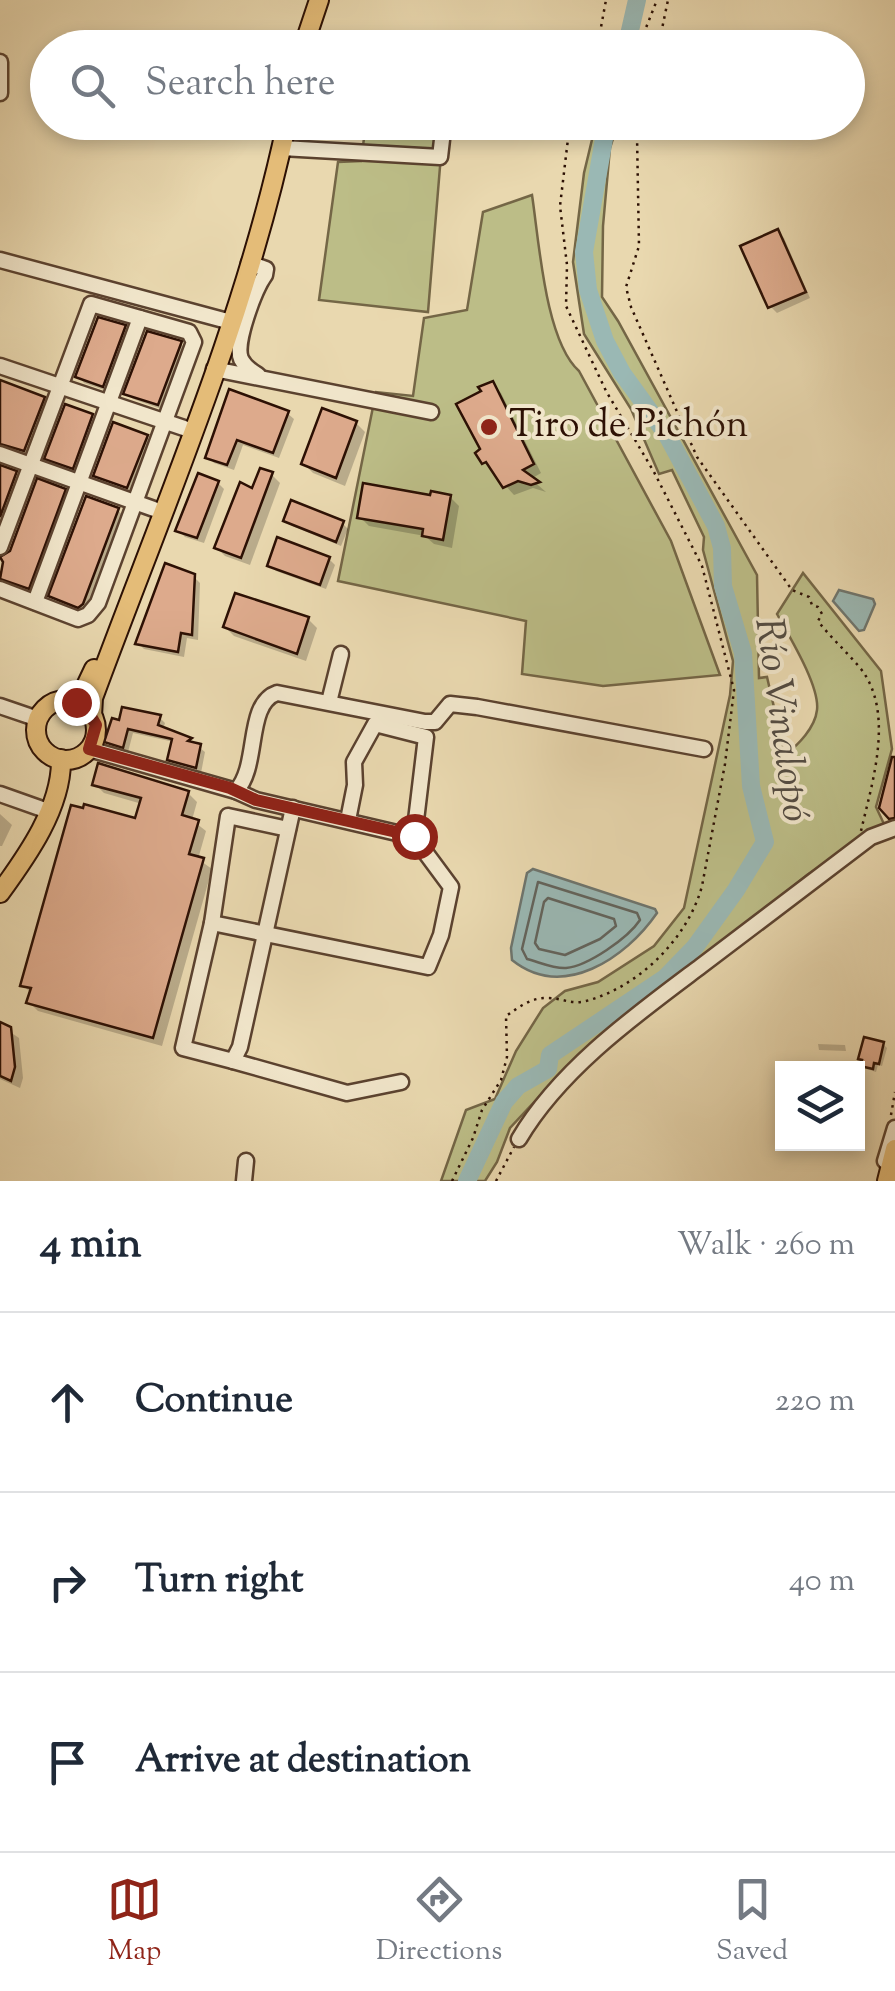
<!DOCTYPE html>
<html lang="en">
<head>
<meta charset="utf-8">
<style>
  :root { --surface:#fff; --page:#f6f6f7; --text:#1f2937; --muted:#747a83; --line:#e0e1e3; --accent:#8f2418 }
  body { margin:0; font-family:"Sorts Mill Goudy",serif; background:var(--page); color:var(--text) }
  .controls { position:absolute; right:30px; bottom:30px; display:grid; overflow:hidden; border-radius:0px; box-shadow:0 5px 15px #0003 }
  .controls button { width:90px; height:90px; display:grid; place-items:center; padding:0; border:0; border-bottom:2px solid var(--line); background:var(--surface); color:var(--text); font:50px sans-serif }
  .stop { position:absolute; width:30px; height:30px; margin:-22px; border:8px solid #8f2418; border-radius:50%; background:#fff }
  .stop.end { background:#8f2418; border-color:#fff; box-shadow:0 2px 10px #0008 }
  .list { margin:0; padding:0; list-style:none }
  h2 { display:flex; justify-content:space-between; align-items:center; height:130px; margin:0; padding:0 40px; font-size:42px }
  h2 small { font-size:32px; font-weight:400; color:var(--muted) }
  .list li { display:grid; grid-template-columns:65px 1fr auto; gap:30px; align-items:center; box-sizing:border-box; height:180px; padding:0 40px; border-top:2px solid var(--line) }
  .list b { display:block; font-size:38px; white-space:nowrap }
  .list em { font-size:32px; font-style:normal; color:var(--muted) }
  .icon { flex:none; width:55px; height:55px; fill:none; stroke:currentColor; stroke-width:2; stroke-linecap:round; stroke-linejoin:round }
  .map { position:relative; flex:none; width:895px; height:1181px; overflow:hidden }
  .search { position:absolute; background:var(--surface); box-shadow:0 5px 15px #0003; left:30px; right:30px; top:30px; height:110px; display:flex; align-items:center; gap:25px; box-sizing:border-box; padding:0 35px; border-radius:55px; color:var(--muted); font-size:38px }
  .sheet { height:670px; background:var(--surface) }
  nav { display:flex; justify-content:space-around; align-items:center; box-sizing:border-box; height:140px; border-top:2px solid var(--line); background:var(--surface); font-size:28px; color:var(--muted) }
  nav a { display:grid; justify-items:center; gap:5px }
  nav .on { color:var(--accent) }
  .map>svg:first-child { display:block }
  .green { fill:#bcbd87; stroke:#746646; stroke-width:2.5 }
  .water { fill:#9ab8b4; stroke:#6e756e; stroke-width:2.5 }
  .shadow { fill:#0003 }
  .lines { fill:none; stroke-linecap:round; stroke-linejoin:round }
  .shore { stroke:#63645c; stroke-width:2.5 }
  .river { stroke:#9ab8b4; stroke-width:18 }
  .building { fill:#ddaa8c; stroke:#2c1004; stroke-width:2.5 }
  .minor-casing { stroke:#5b422f; stroke-width:19 }
  .major-casing { stroke:#2c1004; stroke-width:22 }
  .path { stroke:#2c1004; stroke-width:2.5; stroke-dasharray:2.5 5; stroke-linecap:butt }
  .minor { stroke:#f1e6cb; stroke-width:14 }
  .major { stroke:#e4bc78; stroke-width:18 }
  .route { stroke:#8f2418; stroke-width:12 }
  .poi-dot { fill:#8f2418; stroke:#f1e6cb; stroke-width:4 }
  .labels { text-anchor:middle; dominant-baseline:central; stroke-width:8; stroke-linejoin:round; paint-order:stroke }
  .poi-label { font-size:38px; fill:#2c1004; stroke:#f1e6cb; text-anchor:start }
  .water-label { font-size:40px; font-style:italic; fill:#524b42; stroke:#f1e6cb }
</style>
</head>
<body>
<div class="map">
<svg width="895" height="1181" viewBox="0 0 895 1181">
  <rect width="100%" height="100%" fill="#e9d8af"/>
  <filter id="stains"><feTurbulence type="fractalNoise" baseFrequency=".002" numOctaves="4"/><feColorMatrix values="0 0 0 0 .2 0 0 0 0 .09 0 0 0 0 .02 0 0 0 .5 -.17"/></filter>
  <radialGradient id="worn" r=".72"><stop offset=".6" stop-color="#630" stop-opacity="0"/><stop offset="1" stop-color="#630" stop-opacity=".3"/></radialGradient>
  <g class="green">
    <path d="M366,123H448L440,167L428,312L319,300L338,162L361,161Z"/>
    <path d="M596,123H618L610,148L603,226L602,297L618,321L757,575L759,678L767,677L785,755C798,745 815,728 817,710C820,686 789,636 777,614L803,573L881,671L892,749L876,807L884,824L807,875L567,1067L510,1128L497,1162L485,1181H441L466,1110L495,1099L516,1051L543,1008L565,991L598,982L654,946L684,908L730,695L733,661L703,550L704,537L672,470L659,474L631,409L584,334L573,262L584,173Z"/>
    <path d="M532,195C539,240 545,341 579,371L671,541L720,675L603,686L522,674L526,621L338,581L376,392L413,396L424,318L467,310L483,212Z"/>
  </g>
  <g class="water">
    <path d="M839,590L873,599L875,604L864,630L859,631L833,601Z"/>
    <path d="M533,869L655,909L657,913C626,958 563,1001 512,960L511,948L527,873Z"/>
  </g>
  <g class="shadow">
    <path d="M777,232L784,238L810,298L777,313L770,306Z"/>
    <path d="M125,327L131,334L110,392L84,383L78,376Z"/>
    <path d="M180,343L187,350L164,410L133,399L126,393Z"/>
    <path d="M0,383L43,399L50,406L31,456L0,446Z"/>
    <path d="M492,384L501,393L541,473L531,479L546,492L533,488L514,495L484,462Z"/>
    <path d="M230,392L287,413L294,419L279,458L243,445L234,470L214,463L208,457Z"/>
    <path d="M92,416L98,423L79,474L54,464L47,458Z"/>
    <path d="M356,423L365,432L345,486L313,473L304,464Z"/>
    <path d="M147,437L153,443L134,493L102,482L96,475Z"/>
    <path d="M0,467L22,480L0,539Z"/>
    <path d="M272,475L280,483L250,565L225,556L217,548L254,491Z"/>
    <path d="M38,482L64,491L71,497L35,594L6,585L0,577Z"/>
    <path d="M218,483L224,489L204,543L185,537L178,530Z"/>
    <path d="M450,497L459,506L452,548L434,544L425,536L369,526L360,517L432,498Z"/>
    <path d="M118,510L124,517L89,611L86,613L58,602L51,596Z"/>
    <path d="M286,521L342,523L348,529L341,546L292,526Z"/>
    <path d="M329,559L335,565L326,589L276,571L270,565Z"/>
    <path d="M193,576L200,583L198,640L187,638L184,657L144,649L138,643Z"/>
    <path d="M308,619L317,628L306,661L234,636L225,627Z"/>
    <path d="M159,717L165,723L163,730L191,741L205,752L201,773L176,766L170,760L174,742L133,733L128,752L113,748L107,742L114,721Z"/>
    <path d="M95,784L188,793L197,802L192,820L206,831L198,859L212,869L162,1046L38,1011L29,1002L32,994L23,985L137,821L142,804L104,793Z"/>
    <path d="M0,814L12,825L2,846H0Z"/>
    <path d="M0,1025L19,1038L23,1078L20,1088L0,1079Z"/>
    <path d="M818,1044L845,1045L846,1051L819,1050Z"/>
    <path d="M883,1044L887,1048L882,1066L878,1065L876,1072L867,1069L863,1065Z"/>
  </g>
  <g class="lines">
    <g class="shore">
      <path d="M538,882L637,913L640,920C628,938 588,966 566,968C554,969 539,962 527,959L522,949Z"/>
      <path d="M548,898L614,919L616,926L600,939L565,955L539,949L535,943L544,902Z"/>
    </g>
    <g class="river">
      <path d="M626,48L637,0"/>
      <path d="M467,1181L504,1102L518,1086L548,1069L550,1055L665,978L695,947L736,890L765,842L751,786L743,653L723,586L722,548L716,526L667,435L622,373L605,341L588,290L584,252L607,122"/>
    </g>
  </g>
  <g class="building">
    <path d="M778,229L806,292L768,308L740,246Z"/>
    <path d="M98,317L126,325L103,387L75,377Z"/>
    <path d="M147,331L182,341L158,405L123,394Z"/>
    <path d="M0,380L45,397L24,451L0,444Z"/>
    <path d="M493,381L534,464L523,470L540,482L531,485L518,481L503,488L486,462L482,464L475,453L480,449L456,404L481,391L478,387Z"/>
    <path d="M229,389L289,411L273,453L237,440L227,465L205,458Z"/>
    <path d="M65,404L93,414L73,469L44,459Z"/>
    <path d="M322,408L357,421L336,478L301,464Z"/>
    <path d="M113,422L148,435L127,488L93,476Z"/>
    <path d="M0,465L17,471L0,517Z"/>
    <path d="M260,468L273,472L241,558L214,548L240,482L252,488Z"/>
    <path d="M198,473L219,481L197,538L175,531Z"/>
    <path d="M37,478L66,489L29,589L0,579L3,562L0,557L10,551Z"/>
    <path d="M363,483L430,495L431,491L451,495L443,540L422,536L423,529L357,518Z"/>
    <path d="M86,496L119,508L83,604L78,608L48,596Z"/>
    <path d="M291,500L344,521L336,542L283,521Z"/>
    <path d="M277,537L330,557L320,585L267,566Z"/>
    <path d="M165,563L195,574L192,635L181,633L178,652L135,644Z"/>
    <path d="M235,593L309,617L297,654L223,627Z"/>
    <path d="M122,707L161,715L158,725L192,738L188,741L201,744L196,768L167,760L172,739L128,729L123,748L104,742L112,718L119,720Z"/>
    <path d="M892,757H895V818L889,819L879,808Z"/>
    <path d="M98,763L189,791L182,815L199,820L189,854L204,858L153,1038L26,1003L31,988L20,986L71,805L83,808L84,804L135,818L141,798L92,785Z"/>
    <path d="M0,1022L11,1027L15,1067L11,1081L0,1076Z"/>
    <path d="M864,1037L884,1042L879,1064L874,1063L873,1069L860,1066L862,1060L858,1059Z"/>
  </g>
  <g class="lines">
    <defs>
      <g id="minor">
        <path d="M0,62V93"/>
        <path d="M282,148L440,157L443,131"/>
        <path d="M0,260L231,322"/>
        <path d="M249,263L266,269L265,275C255,289 234,343 241,359C245,367 251,371 258,375"/>
        <path d="M0,366L184,428"/>
        <path d="M214,369L431,412"/>
        <path d="M0,454L154,509"/>
        <path d="M0,547L91,304L189,332L194,342L98,603L88,615L78,619L0,589"/>
        <path d="M35,602L140,318"/>
        <path d="M329,702L341,654"/>
        <path d="M0,706L38,719"/>
        <path d="M89,749L236,791C260,766 245,704 277,693L425,722H435L450,704L477,707L704,749"/>
        <path d="M0,794L48,811"/>
        <path d="M293,808L240,1047L233,1061L347,1093L401,1082"/>
        <path d="M348,820L355,785L354,762L375,724L426,737L414,837"/>
        <path d="M212,923L428,967L441,935L451,887L414,837L256,800L236,791"/>
        <path d="M233,1061L183,1048L212,923L228,816L288,829"/>
        <path d="M519,1139C560,1069 637,1014 701,966C757,923 814,880 871,837L895,828"/>
        <path d="M885,1161L895,1128"/>
        <path d="M244,1181L246,1161"/>
      </g>
      <g id="major">
        <path d="M303,48L319,0"/>
        <circle cx="66" cy="730" r="30"/>
        <path d="M72,701L85,688L94,669"/>
        <path d="M92,716L93,698C162,511 246,318 287,122"/>
        <path d="M0,893C27,856 62,807 61,759"/>
        <path d="M887,1181L895,1149"/>
      </g>
    </defs>
    <use href="#minor" class="minor-casing"/>
    <use href="#major" class="major-casing"/>
    <g class="path">
      <path d="M582,48L583,44L597,39"/>
      <path d="M603,48L599,38L606,0"/>
      <path d="M638,48L657,0"/>
      <path d="M658,48L668,0"/>
      <path d="M643,122L637,135L639,246L626,287L631,307L697,457L792,590L809,597L812,605L818,607L822,614L818,621C831,638 847,652 861,669C895,713 872,783 861,831"/>
      <path d="M645,122L651,130"/>
      <path d="M891,1115L895,1092"/>
      <path d="M452,1181L473,1138L482,1110L501,1080L507,1057L506,1016C519,1007 532,997 548,998C562,998 571,1005 586,1001C639,987 688,938 702,886L725,764L734,690L702,566L654,472L606,391L566,306L567,265L560,206L570,122"/>
      <path d="M496,1181L514,1147"/>
    </g>
    <use href="#minor" class="minor"/>
    <use href="#major" class="major"/>
  </g>
  <g class="lines">
    <path class="route" d="M76,702L86,708L96,725L89,749L230,788L256,800L414,836"/>
  </g>
  <circle class="poi-dot" cx="489" cy="427" r="10"/>
  <g class="labels">
    <g class="poi-label">
      <text x="509" y="427">Tiro de Pichón</text>
    </g>
    <g class="water-label">
      <text transform="translate(780 720) rotate(82)">Río Vinalopó</text>
    </g>
  </g>
  <rect width="100%" height="100%" filter="url(#stains)"/>
  <rect width="100%" height="100%" fill="url(#worn)"/>
</svg>
<div class="controls">
<button><svg class="icon" aria-label="layers" viewBox="0 0 24 24"><path d="M12 4l9 5-9 5-9-5zM3 14l9 5 9-5"/></svg></button>
</div>
<div class="stop" style="left:414px;top:836px"></div>
<div class="stop end" style="left:76px;top:702px"></div>
<div class="search"><svg class="icon" aria-label="search" viewBox="0 0 24 24"><circle cx="10" cy="10" r="6"/><path d="M15 15l6 6"/></svg>Search here</div>
</div>
<section class="sheet">
<h2>4 min<small>Walk · 260 m</small></h2>
<ul class="list">
<li><svg class="icon" aria-label="ahead" viewBox="0 0 24 24"><path d="M12 20V5M6 11l6-6 6 6"/></svg><div><b>Continue</b></div><em>220 m</em></li>
<li><svg class="icon" aria-label="right" viewBox="0 0 24 24"><path d="M7 20v-9h11M14 6l5 5-5 5"/></svg><div><b>Turn right</b></div><em>40 m</em></li>
<li><svg class="icon" aria-label="arrive" viewBox="0 0 24 24"><path d="M6 21V4h12l-3 4 3 4H6"/></svg><div><b>Arrive at destination</b></div></li>
</ul>
</section>
<nav>
<a class="on"><svg class="icon" aria-label="map" viewBox="0 0 24 24"><path d="M3 6l6-2 6 2 6-2v14l-6 2-6-2-6 2zM9 4v14M15 6v14"/></svg>Map</a>
<a><svg class="icon" aria-label="directions" viewBox="0 0 24 24"><path d="M12 3l9 9-9 9-9-9zM9 14v-3h6M13 9l2 2-2 2"/></svg>Directions</a>
<a><svg class="icon" aria-label="saved" viewBox="0 0 24 24"><path d="M7 4h10v16l-5-4-5 4z"/></svg>Saved</a>
</nav>
</body>
</html>
